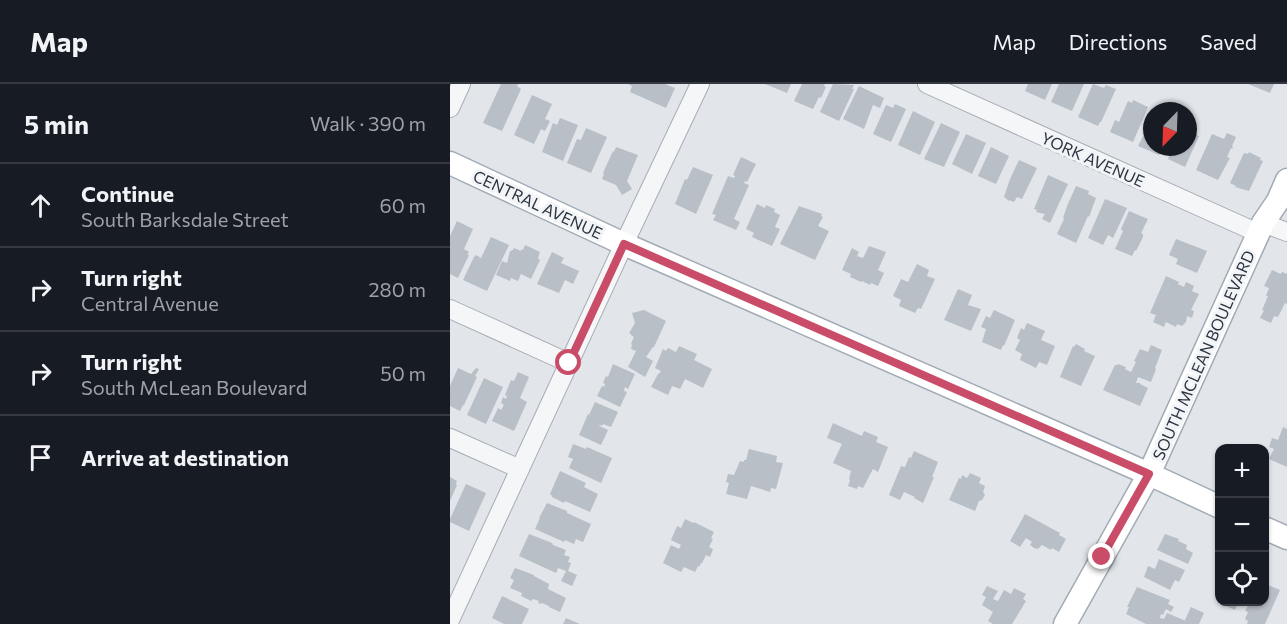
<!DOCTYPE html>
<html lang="en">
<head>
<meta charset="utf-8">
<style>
  :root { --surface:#171b24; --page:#242831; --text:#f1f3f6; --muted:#9ea1a6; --line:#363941 }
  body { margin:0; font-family:Commissioner,sans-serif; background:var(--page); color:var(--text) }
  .controls { position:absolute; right:18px; bottom:18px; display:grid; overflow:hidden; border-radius:12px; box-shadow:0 2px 4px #0004 }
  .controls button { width:54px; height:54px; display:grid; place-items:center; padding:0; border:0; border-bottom:2px solid var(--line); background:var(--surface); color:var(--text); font:30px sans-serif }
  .compass { position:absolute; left:693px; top:18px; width:54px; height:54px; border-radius:50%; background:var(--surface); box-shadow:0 2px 4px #0004; rotate:203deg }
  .stop { position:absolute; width:18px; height:18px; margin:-14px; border:4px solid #c94d69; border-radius:50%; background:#fff }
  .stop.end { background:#c94d69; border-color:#fff; box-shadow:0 2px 6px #0008 }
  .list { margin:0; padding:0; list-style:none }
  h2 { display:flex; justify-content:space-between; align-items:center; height:78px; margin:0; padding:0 24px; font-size:26px }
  h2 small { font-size:20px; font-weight:400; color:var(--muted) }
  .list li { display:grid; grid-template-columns:39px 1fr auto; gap:18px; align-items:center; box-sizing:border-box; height:84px; padding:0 24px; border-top:2px solid var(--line) }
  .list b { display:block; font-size:22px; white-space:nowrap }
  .list p { margin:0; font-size:20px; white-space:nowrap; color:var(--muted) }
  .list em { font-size:20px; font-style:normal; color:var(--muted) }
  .icon { flex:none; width:33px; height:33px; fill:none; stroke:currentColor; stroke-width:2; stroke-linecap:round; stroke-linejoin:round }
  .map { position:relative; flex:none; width:837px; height:540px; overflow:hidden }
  header { display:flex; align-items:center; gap:36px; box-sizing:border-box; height:84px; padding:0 30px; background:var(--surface); border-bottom:2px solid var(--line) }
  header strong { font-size:28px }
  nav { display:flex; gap:33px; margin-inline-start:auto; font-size:21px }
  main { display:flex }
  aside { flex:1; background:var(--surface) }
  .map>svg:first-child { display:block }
  .building { fill:#b9bfc6 }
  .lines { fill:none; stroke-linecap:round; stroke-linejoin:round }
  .minor-casing { stroke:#a7adb4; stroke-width:20 }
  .major-casing { stroke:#a2abb5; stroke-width:25 }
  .minor { stroke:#f5f6f8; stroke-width:18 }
  .major { stroke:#fff; stroke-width:22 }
  .route { stroke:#c94d69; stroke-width:8 }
  .labels { text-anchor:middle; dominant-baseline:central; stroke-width:6; stroke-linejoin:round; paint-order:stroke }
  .street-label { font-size:16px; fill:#2b3541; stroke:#f2f4f7 }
</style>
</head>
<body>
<header>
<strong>Map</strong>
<nav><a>Map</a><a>Directions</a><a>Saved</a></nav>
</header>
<main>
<aside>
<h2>5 min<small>Walk · 390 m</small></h2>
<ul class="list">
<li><svg class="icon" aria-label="ahead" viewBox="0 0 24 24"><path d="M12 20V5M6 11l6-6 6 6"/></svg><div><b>Continue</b><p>South Barksdale Street</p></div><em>60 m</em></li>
<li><svg class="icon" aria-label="right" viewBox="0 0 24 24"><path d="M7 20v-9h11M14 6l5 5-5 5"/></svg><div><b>Turn right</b><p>Central Avenue</p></div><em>280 m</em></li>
<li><svg class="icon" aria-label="right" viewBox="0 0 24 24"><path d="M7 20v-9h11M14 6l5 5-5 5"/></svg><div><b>Turn right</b><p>South McLean Boulevard</p></div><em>50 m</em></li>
<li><svg class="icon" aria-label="arrive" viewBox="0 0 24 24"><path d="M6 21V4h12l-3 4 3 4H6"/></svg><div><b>Arrive at destination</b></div></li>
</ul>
</aside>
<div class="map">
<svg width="837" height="540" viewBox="0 0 837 540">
  <rect width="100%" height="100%" fill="#e2e6ea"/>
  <g class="building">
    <path d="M51,0H68L67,2L71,5L52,47L33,39Z"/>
    <path d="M178,0H215L225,4L216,24L180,8L182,2Z"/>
    <path d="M315,0H341L337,9Z"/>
    <path d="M352,0H375L374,2L376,3L371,14L369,13L363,25L344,17Z"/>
    <path d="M383,0L404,1L402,5H404L389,37L370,28Z"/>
    <path d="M578,0H602L595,16L575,7Z"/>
    <path d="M609,0H634L622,27L601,18Z"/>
    <path d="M643,0L654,4L656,1L666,5L651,38H650L648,42L628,33Z"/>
    <path d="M798,0H824L820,9Z"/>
    <path d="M409,2L434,14L430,24L423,21L414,45L393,35Z"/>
    <path d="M82,11L102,20L95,35L100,37L95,47L91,45L84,60L64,51Z"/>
    <path d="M683,16L698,23L683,58L660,48L665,36L669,38L678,17L682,19Z"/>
    <path d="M445,20L456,25L441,58L423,50L436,21L443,24Z"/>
    <path d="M463,27L485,38L470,71L448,61Z"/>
    <path d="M110,34L128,41L113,77L92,68L103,39L107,41Z"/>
    <path d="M702,35V63H712L709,71L688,62Z"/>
    <path d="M491,39L510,48L494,83L474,75Z"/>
    <path d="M136,44L157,53L141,89L117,79L127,55L131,56Z"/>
    <path d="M738,47L749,52L735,83L718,75L723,63H738Z"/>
    <path d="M777,49L786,53L782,62L783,63L782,65L781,64L777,73L780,74L768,96L746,86L762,50L774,55Z"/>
    <path d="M516,50L536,59L522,90L502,80Z"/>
    <path d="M166,63L188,71L177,97L182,105L172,111L166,101L152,95L154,90L153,89L163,67L164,68Z"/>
    <path d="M541,63L559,72L546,100L528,92Z"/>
    <path d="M799,68L811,74L810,76L813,77L799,107L785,103L786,102L780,99L794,69L798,70Z"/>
    <path d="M291,73L306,80L297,98L295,97L294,99L299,101L284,135L290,138L286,146L263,136L266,131L262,130L278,92L284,94L285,92L283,91Z"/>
    <path d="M569,76L587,84L572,115L567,113L564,118L559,116V117L554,113L560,95Z"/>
    <path d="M243,83L263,91L246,130L225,120L235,95L237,96Z"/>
    <path d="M598,91L618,100L600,139L592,135L595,130L586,128L587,126L584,125Z"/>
    <path d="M626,102L639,107L638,110L646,114L639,133L638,132L626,159L607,150L614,135L613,134L617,122Z"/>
    <path d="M655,115L677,124L663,154L658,151L653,161L638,154Z"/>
    <path d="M307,120L315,124L316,121L325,125L324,128L330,131L325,143L330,145L322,162L302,153L304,149L296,145Z"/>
    <path d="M349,122L372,130L371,132L373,133L368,142L379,147L365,176L330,160Z"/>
    <path d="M679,127L698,135L691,149L693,150V153L686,167L685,166L682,172L665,165L673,147L671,145Z"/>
    <path d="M7,137L23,145L14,165L19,168L17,171H19L8,194L0,190V152Z"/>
    <path d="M41,153L59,161L37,207L13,196L24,173L26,171L31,174Z"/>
    <path d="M726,155L757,167L747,189L726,180L728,175L719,171Z"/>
    <path d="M75,161L90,168L88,174L90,176L81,195L71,190L68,197L61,194L60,197L46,191L52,177L57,179L60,167L63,166L64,164L71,167V165L73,166Z"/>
    <path d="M419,162L436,168L428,186L434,189L428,202L421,199L420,201L412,197L411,198L400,193L401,190L392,186L402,164L409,168L407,172L413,174Z"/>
    <path d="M102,168L114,174L111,179L129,187L123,200L115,196L109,209L87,200Z"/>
    <path d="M467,180L479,186L477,192L485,195L471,225L468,224L465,229L449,222L451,216L443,212L451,195L458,198Z"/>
    <path d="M822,186L831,190L832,188L837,190V220L835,219L828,233L824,232L821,239L810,234L814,226H812L818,212H816L819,204L814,202Z"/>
    <path d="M716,192L729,198L728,200L734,203L736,198L744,202L742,207L749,210L741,226L744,227L742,234L737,232L736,238L732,242L727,240L726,243L716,238L714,243L703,238L706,231L700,229Z"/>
    <path d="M508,205L522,211L518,221L531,225L521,247L494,236Z"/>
    <path d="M194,226L216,237L204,263H203L196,273L203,277L195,293L178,283L186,267L181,265L182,261L181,260L184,253L181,251V250L179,249L185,239L182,229Z"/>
    <path d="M544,226L565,236L554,262L553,261L551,266L532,258L536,245L531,243L536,232L540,234Z"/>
    <path d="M577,239L595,247L591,256L605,262L597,281L589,278L586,284L570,276L572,270L565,266L570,256L567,254L571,244L574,246Z"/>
    <path d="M626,260L635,265L634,267L645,272L631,302L610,293L623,262L624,263Z"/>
    <path d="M701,261L712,266L705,284L706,285L701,298L688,293L686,299H690V300L698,304L690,322L653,306L665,281H667L668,280L676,283L675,285L681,288L686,278L684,277L690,265L698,268Z"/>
    <path d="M229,262L247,270L244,276L262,285L253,304L235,295L230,305L222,302L218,311L201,303L208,290H209L211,287L205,284L213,265L216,267L218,264L226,268Z"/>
    <path d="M163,280L185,290L178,305L175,303L174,307L177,308L170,323L147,312L152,302L154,303L155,300L153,299L156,292L158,293Z"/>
    <path d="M8,284L21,290L26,284L29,285L25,292L27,293L14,321H13L10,327L0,322V302Z"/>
    <path d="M68,288L79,293L70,314L77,318L64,347L42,337L48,324L51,326L54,321L51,319L53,313L56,315L57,312L55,311L61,296L64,297Z"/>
    <path d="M34,294L53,303L36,340L17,331Z"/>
    <path d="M145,318L168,328L161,343L153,340L152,342L150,341L149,342L158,346L151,361L129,351L138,330L139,331Z"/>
    <path d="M383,339L412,352L414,347L428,353L426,358L438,363L428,388L423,385L413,404L408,402L407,405L398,402L400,396L399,395L401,387L383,379L392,360L377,354Z"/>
    <path d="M833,343L837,345V383L819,375L824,365L819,363L822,354L828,356Z"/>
    <path d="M123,360L136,365L137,363L162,374L151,399L119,384L123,375L118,373Z"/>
    <path d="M299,365L327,372L326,378L333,379L326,405L321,404L320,408L301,402L297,415L276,410L279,399L276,398L278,390L284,391L290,377L294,378V376H296Z"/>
    <path d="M464,367L488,378L482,393H484L473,419L464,414L465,413L454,408L450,416L439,411L451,382L455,383L459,373L461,374Z"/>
    <path d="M110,387L136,399L134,403L148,410L140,428L115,417L114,419L102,413V412L100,410Z"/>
    <path d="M520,389L531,394L529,399L535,402L533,408L535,411L532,416L529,417L525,427L499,416L509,394L511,395L512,391L517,394Z"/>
    <path d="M0,393L7,397L6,400L7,401L0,417Z"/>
    <path d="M16,400L36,409L19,447L0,438V435Z"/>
    <path d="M97,419L117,427V429L141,440L133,458L126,455L124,460L115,456L114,458L85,445L90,434H89Z"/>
    <path d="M575,430L610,449L609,451L616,455L609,468L602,464L601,466L592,461L588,465L584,464L580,461L582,458L576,454L570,463L560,457Z"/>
    <path d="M235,435L243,439L244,438L264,448L261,454L263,455L259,463L263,465L260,473L256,471L252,479H251L249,483L248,482L245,488L234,483L231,488L213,479L221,461L229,465L231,461L221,456L227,442L231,444Z"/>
    <path d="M79,450L102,459L103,461L116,466L114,471L120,473L118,478L121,479L118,487L127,491L122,502L111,497L116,487L108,484L106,489L69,472Z"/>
    <path d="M715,450L729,455L728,457L737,461L736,465L743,469L738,480L707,466Z"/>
    <path d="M709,475L735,486L729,498L725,496L720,506L694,493L698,482L705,485Z"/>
    <path d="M65,484L84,491V492L99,500L98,505L116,514L110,528L99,523V522L92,519L91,520L88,519L89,517L83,515L81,517L71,512L72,509L60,504L64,496L60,494Z"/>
    <path d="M818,501L830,506L815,540H797L798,537L795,535L798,528L795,527L800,518H814V507H816Z"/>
    <path d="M537,502L548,507L543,515L548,517L554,506L561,510L564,504L576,510L573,515L576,517L562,540H543L538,537L543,528L532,521L536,513L532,511Z"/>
    <path d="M687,503L720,516L718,520L724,523L721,528L716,525L713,531L711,530L710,534L714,535L717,529L736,537L735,536L741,523L754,529L749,540H696L676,530L679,523H677Z"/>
    <path d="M52,512L79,525L72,540H54L42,534Z"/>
    <path d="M767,518H792L791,520L788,519L785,526Z"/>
    <path d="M116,534L130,540H113Z"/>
  </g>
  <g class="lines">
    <defs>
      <g id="minor">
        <path d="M477,0L808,149"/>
        <path d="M0,24L11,0"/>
        <path d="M813,139L837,148"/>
        <path d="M0,225L119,279"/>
        <path d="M0,354L70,385"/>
        <path d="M0,536L174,160L250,0"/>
      </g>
      <g id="major">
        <path d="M0,79L174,160L699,390L770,423"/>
        <path d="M814,444L837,454"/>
        <path d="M615,540L699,390L813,139L828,117L837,96"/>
      </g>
    </defs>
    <use href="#minor" class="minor-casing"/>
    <use href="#major" class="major-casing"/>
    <use href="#minor" class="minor"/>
    <use href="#major" class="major"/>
  </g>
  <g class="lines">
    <path class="route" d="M119,279L174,160L699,390L652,473"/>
  </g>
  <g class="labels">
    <g class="street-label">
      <text transform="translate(643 75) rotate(24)">YORK AVENUE</text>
      <text transform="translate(88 120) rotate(25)">CENTRAL AVENUE</text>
      <text transform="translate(753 271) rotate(-66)">SOUTH MCLEAN BOULEVARD</text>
    </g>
  </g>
</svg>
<div class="controls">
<button>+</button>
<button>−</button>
<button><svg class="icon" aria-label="locate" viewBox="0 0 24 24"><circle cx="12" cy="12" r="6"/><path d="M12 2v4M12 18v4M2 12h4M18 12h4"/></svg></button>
</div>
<svg class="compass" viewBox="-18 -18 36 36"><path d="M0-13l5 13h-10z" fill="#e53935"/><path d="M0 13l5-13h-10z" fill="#9ea1a6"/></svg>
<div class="stop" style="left:119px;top:279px"></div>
<div class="stop end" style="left:652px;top:473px"></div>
</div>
</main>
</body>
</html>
